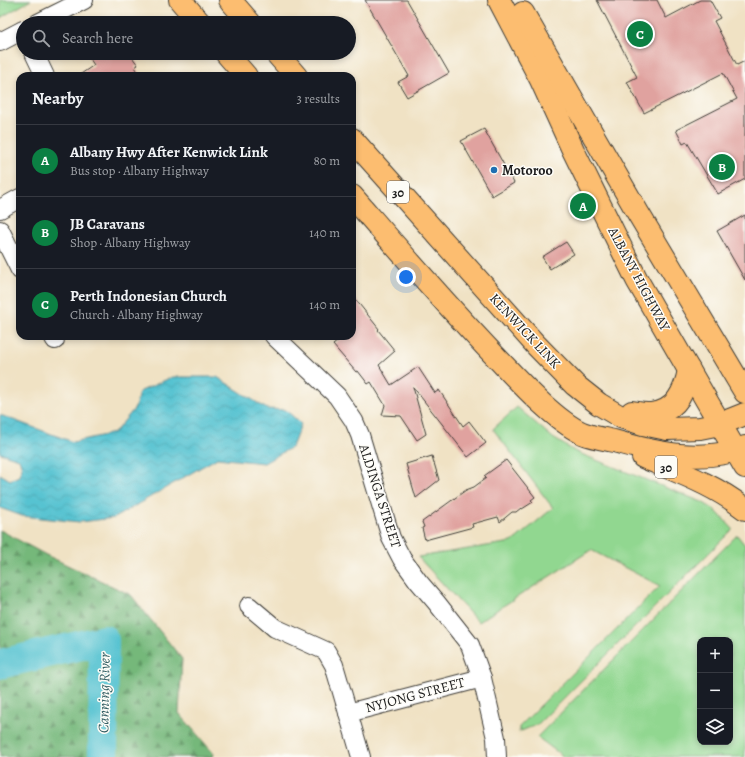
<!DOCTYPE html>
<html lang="en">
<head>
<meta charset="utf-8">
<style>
  :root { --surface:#171b24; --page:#20242c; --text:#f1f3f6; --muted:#9ea1a6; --line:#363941; --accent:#0b8043 }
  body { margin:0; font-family:Alegreya,serif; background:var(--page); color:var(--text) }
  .controls { position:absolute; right:12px; bottom:12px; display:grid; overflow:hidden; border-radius:8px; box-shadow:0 2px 6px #0003 }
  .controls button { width:36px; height:36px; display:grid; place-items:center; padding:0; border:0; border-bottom:1px solid var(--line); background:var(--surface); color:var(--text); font:20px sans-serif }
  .you { position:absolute; left:406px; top:277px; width:14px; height:14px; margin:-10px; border:3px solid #fff; border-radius:50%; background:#1a73e8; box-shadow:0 0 0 6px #1a73e833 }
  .badge { display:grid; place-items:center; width:26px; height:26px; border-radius:50%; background:var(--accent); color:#fff; font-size:13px; font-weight:700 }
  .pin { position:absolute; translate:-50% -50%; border:2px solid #fff; box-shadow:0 1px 4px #0006 }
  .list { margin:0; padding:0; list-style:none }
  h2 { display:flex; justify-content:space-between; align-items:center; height:52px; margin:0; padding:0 16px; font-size:17px }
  h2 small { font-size:13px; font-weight:400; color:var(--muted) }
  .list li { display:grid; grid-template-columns:26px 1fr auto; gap:12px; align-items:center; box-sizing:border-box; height:72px; padding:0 16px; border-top:1px solid var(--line) }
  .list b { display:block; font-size:15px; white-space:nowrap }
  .list p { margin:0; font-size:13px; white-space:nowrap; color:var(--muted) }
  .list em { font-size:13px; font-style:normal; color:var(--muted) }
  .icon { flex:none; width:22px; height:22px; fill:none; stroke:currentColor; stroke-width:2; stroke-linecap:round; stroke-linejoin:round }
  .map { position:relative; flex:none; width:745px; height:757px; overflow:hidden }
  .search { position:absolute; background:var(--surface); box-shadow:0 2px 6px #0003; left:16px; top:16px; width:340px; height:44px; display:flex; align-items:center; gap:10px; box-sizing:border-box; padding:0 14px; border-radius:22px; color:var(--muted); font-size:15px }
  .panel { position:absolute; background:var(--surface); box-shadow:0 2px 6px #0003; left:16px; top:72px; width:340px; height:268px; border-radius:12px }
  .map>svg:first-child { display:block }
  .green { fill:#91d790; stroke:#567a56; fill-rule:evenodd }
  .forest { fill:url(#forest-firs); stroke:#486a4b }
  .water { fill:url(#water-waves); stroke:#3a7076 }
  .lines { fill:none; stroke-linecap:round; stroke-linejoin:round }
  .river { stroke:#57c3d1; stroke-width:30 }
  .building { fill:#e0a29f }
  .minor-casing { stroke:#3c3a35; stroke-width:20 }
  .trunk-casing { stroke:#3c3a35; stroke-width:24 }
  .minor { stroke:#fff; stroke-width:18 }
  .trunk { stroke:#fcbd6f; stroke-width:22 }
  .poi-dot { fill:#1f6fb2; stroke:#fdfcf7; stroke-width:1.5 }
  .labels { text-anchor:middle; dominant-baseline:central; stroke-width:3; stroke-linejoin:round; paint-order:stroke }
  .shield { fill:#fdfcf7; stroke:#605f5e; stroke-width:1 }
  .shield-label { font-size:13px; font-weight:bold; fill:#1c1c1c }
  .poi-label { font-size:14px; font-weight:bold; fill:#1c1c1c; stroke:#fdfcf7; text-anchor:start }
  .street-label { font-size:14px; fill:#1c1c1c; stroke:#fdfcf7 }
  .water-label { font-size:15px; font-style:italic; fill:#345f64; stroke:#fdfcf7 }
</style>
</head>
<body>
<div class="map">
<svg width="745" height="757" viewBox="0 0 745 757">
  <defs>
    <pattern id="forest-firs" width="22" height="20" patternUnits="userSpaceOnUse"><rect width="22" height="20" fill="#74b87a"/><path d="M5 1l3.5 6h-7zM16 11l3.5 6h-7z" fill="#5e9563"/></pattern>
    <pattern id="water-waves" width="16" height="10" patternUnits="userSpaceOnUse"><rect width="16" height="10" fill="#57c3d1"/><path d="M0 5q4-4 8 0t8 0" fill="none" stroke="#4ba7b3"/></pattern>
  </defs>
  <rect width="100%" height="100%" fill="#fdfcf7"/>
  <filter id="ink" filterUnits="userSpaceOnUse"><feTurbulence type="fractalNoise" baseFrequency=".025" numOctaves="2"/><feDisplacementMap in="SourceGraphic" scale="8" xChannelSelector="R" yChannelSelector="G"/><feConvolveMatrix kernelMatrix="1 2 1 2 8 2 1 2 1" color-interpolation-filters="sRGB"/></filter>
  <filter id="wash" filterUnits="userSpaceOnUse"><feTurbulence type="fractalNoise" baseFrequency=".012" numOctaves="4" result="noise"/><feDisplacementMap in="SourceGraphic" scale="16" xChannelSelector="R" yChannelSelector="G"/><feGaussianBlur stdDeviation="0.9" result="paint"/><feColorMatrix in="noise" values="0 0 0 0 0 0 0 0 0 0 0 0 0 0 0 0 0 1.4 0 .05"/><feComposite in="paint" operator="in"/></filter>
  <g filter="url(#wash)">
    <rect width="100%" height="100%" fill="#f0e2c4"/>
    <g class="green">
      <path d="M0,0H31L0,18Z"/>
      <path d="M517,407L553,438L576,452L702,502L715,510L733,529L538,724L519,732V727L660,586L591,550L478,622L418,557L512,542L553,508L493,429Z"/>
      <path d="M737,535L745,545V757H564L537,737ZM700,640H730V742H700Z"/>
    </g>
    <path class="forest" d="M0,530L46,555L131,595L182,659L179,713L214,754L213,757H0Z"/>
    <path class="water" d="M172,377H217L267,409L286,410L301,424L292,447L264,463L217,458L114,518L80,522L22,516L0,508V474L10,480L19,476L22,468L19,459L0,453V415L73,442L114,433L135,408L139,392Z"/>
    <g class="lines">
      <path class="river" d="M0,664L104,640L103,757"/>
    </g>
    <g id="blocks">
      <g class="building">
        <path d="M365,0H407L449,73L407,97L398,82L409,76Z"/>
        <path d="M597,0H657L666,18L700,0H710L720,18L714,21L737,65L745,61V179L718,194L687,142L683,144L676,130L737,99L723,73L644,113L627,82L637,77Z"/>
        <path d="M86,53H129L138,65L135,67L141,76H78L94,65Z"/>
        <path d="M484,129L514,183L492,196L461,141Z"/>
        <path d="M745,215V280L717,231Z"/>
        <path d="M566,242L574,254L550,269L542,257Z"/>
        <path d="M352,295L379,329L378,330L395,351L379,365L391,385L418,367L435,393L439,390L463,426L469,421L486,443L468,457L413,387L426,434L417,440L401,416L382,415L385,405L371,382L368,384L358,371L356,372L333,345L344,336H352Z"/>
        <path d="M432,456L439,480L416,498L406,464Z"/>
        <path d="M506,460L535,497L531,500L533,502L522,509L521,508L516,512H512L500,522L498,517L472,524L473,527L425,540L422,528L424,527L422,522L466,490L474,487L486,478L484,476Z"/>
      </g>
    </g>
  </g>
  <g filter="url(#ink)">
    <use href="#blocks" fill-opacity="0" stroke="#3c3a35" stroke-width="1"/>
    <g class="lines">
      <defs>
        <g id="minor">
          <path d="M38,23L84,0"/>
          <path d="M0,42L23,30"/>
          <path d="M34,53L45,76"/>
          <path d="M0,209L20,198"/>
          <path d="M0,230L20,270"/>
          <path d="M53,336L55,340"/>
          <path d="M274,336L337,396L354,421L360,435L391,538L402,559L418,581L436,602L470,645L482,678L496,738L497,757"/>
          <path d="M249,606L275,628L326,651L334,665L361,757"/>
          <path d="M348,713L482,678"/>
        </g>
        <g id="trunk">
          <path d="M180,0L200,23"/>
          <path d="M230,0L250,23"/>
          <path d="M499,0L541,80L573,150L637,280L745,467"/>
          <path d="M523,13L638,213L745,392"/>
          <path d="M226,53L246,76"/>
          <path d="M276,53L296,76"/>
          <path d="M352,139L536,345L575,385L599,404L621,417L643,424L667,429L700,428L720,424L745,414"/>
          <path d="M352,196C399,250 446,305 496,357C518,380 553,419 582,433C592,437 604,439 614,441C656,453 703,464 745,447"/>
          <path d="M632,412C638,413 645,414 651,414C676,412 685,391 689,370"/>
          <path d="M643,457C678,472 715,485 745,509"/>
        </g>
      </defs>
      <use href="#minor" class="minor-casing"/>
      <use href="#trunk" class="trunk-casing"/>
      <use href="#minor" class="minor"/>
      <use href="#trunk" class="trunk"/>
    </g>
  </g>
  <circle class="poi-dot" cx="494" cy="170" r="4"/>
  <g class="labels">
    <g class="shield">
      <rect x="387" y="181" width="22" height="22" rx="3"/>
      <rect x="655" y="456" width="22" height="22" rx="3"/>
    </g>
    <g class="shield-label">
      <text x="398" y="192">30</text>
      <text x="666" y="467">30</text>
    </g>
    <g class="poi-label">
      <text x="502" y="170">Motoroo</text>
    </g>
    <g class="street-label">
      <text transform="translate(639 279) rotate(62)">ALBANY HIGHWAY</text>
      <text transform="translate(525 331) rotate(47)">KENWICK LINK</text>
      <text transform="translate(380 496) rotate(72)">ALDINGA STREET</text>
      <text transform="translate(415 695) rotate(-15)">NYJONG STREET</text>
    </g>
    <g class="water-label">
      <text transform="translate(104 693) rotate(-89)">Canning River</text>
    </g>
  </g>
</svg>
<div class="controls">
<button>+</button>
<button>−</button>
<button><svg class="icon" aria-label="layers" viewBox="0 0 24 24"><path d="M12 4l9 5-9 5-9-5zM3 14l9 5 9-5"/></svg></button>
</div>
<div class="you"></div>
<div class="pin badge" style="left:583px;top:206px">A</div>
<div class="pin badge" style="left:722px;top:167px">B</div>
<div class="pin badge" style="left:640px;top:34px">C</div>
<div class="search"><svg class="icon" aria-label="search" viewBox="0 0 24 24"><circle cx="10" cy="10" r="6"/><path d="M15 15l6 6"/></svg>Search here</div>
<section class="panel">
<h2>Nearby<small>3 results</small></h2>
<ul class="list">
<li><span class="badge">A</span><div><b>Albany Hwy After Kenwick Link</b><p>Bus stop · Albany Highway</p></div><em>80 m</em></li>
<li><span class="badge">B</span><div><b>JB Caravans</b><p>Shop · Albany Highway</p></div><em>140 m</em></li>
<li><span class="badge">C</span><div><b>Perth Indonesian Church</b><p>Church · Albany Highway</p></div><em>140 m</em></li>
</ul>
</section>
</div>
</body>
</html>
